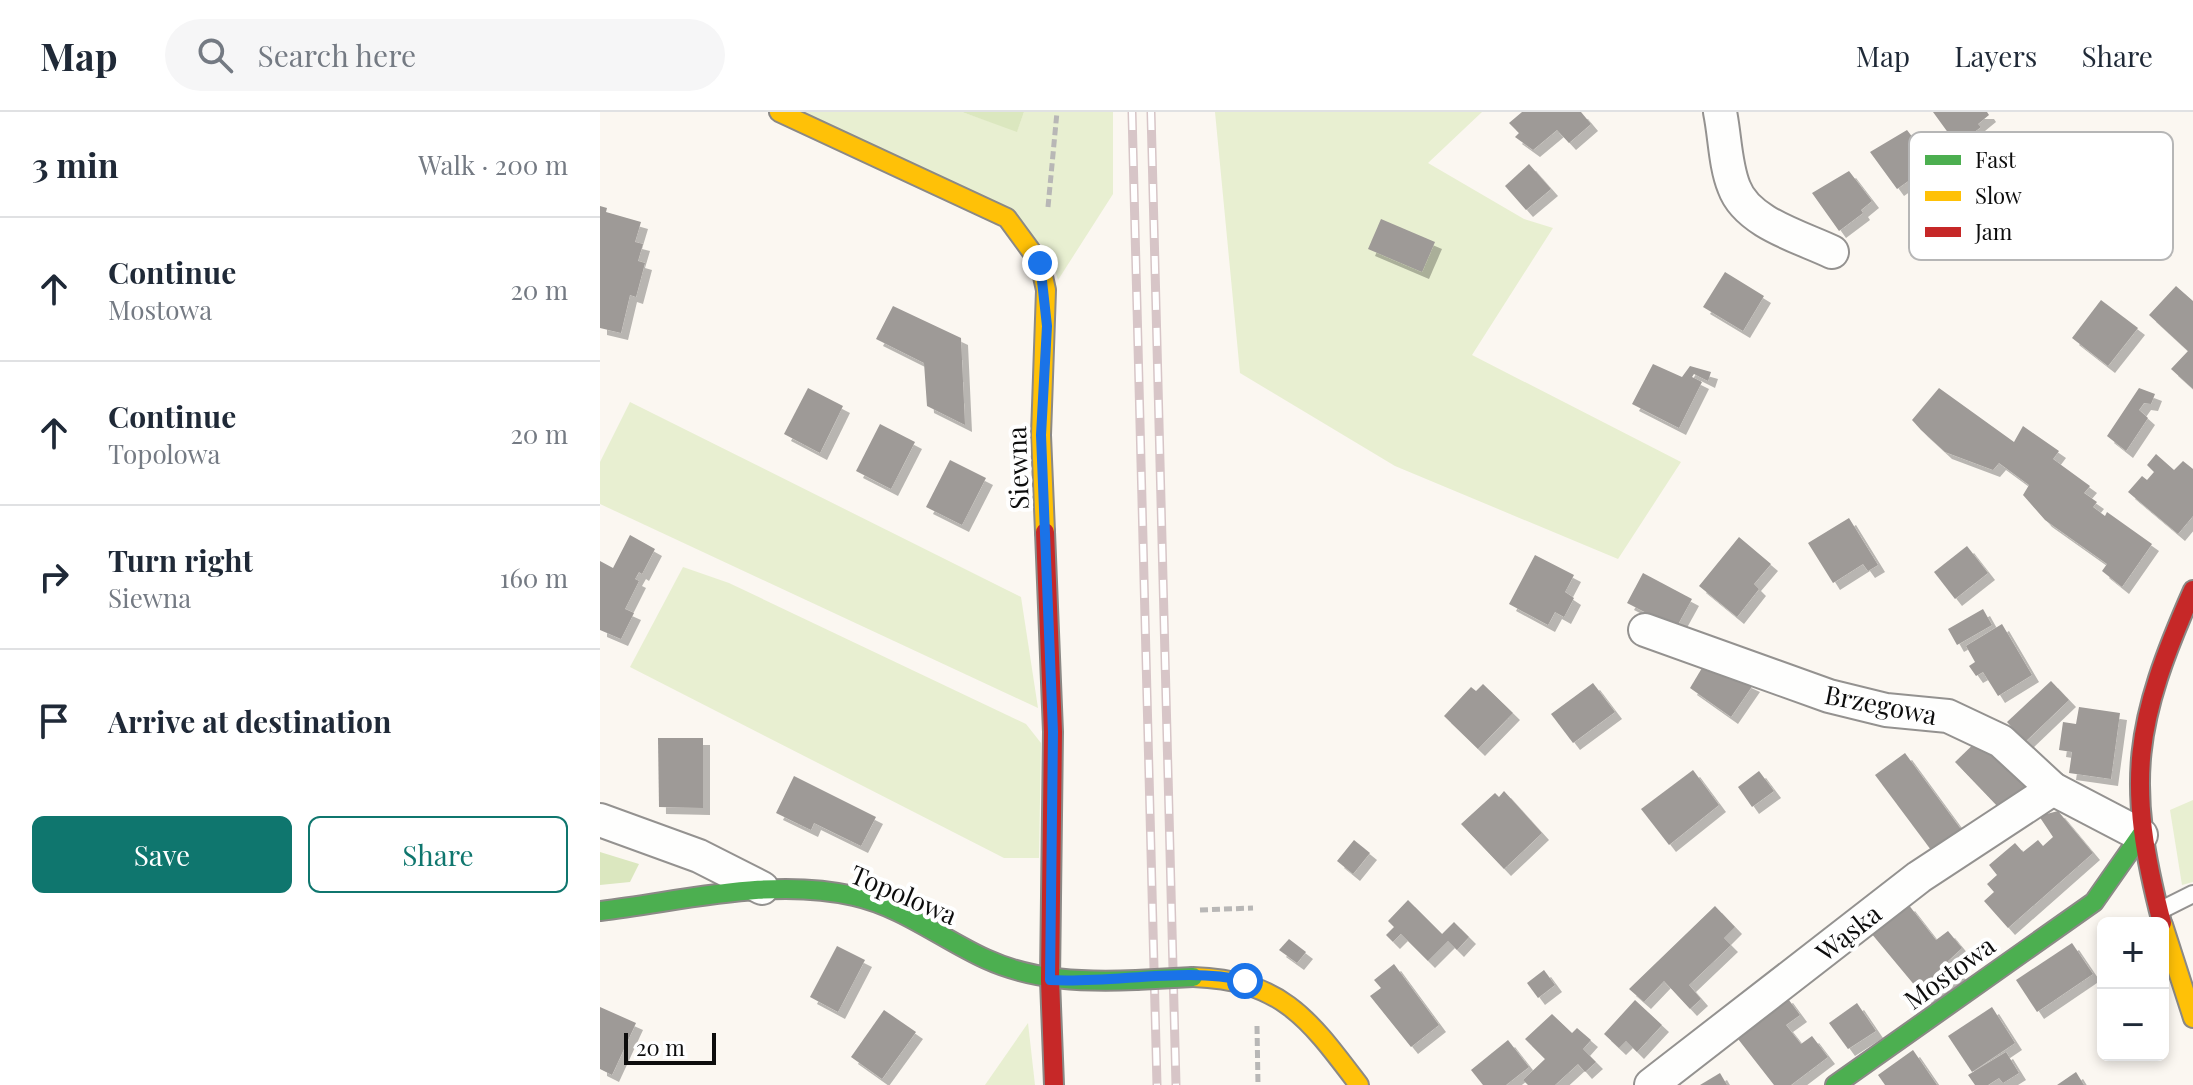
<!DOCTYPE html>
<html lang="en">
<head>
<meta charset="utf-8">
<style>
  :root { --surface:#fff; --page:#f6f6f7; --text:#1f2937; --muted:#747a83; --line:#e0e1e3; --accent:#0f766e }
  body { margin:0; font-family:"Playfair Display",serif; background:var(--page); color:var(--text) }
  .controls { position:absolute; right:24px; bottom:24px; display:grid; overflow:hidden; border-radius:12px; box-shadow:0 4px 12px #0003 }
  .controls button { width:72px; height:72px; display:grid; place-items:center; padding:0; border:0; border-bottom:2px solid var(--line); background:var(--surface); color:var(--text); font:40px sans-serif }
  .scale { position:absolute; left:24px; bottom:20px; width:92px; box-sizing:border-box; padding-left:8px; border:4px solid #0d0d0d; border-top:0; font-size:22px; line-height:28px; white-space:nowrap; color:#0d0d0d; -webkit-text-stroke:6px #fff; paint-order:stroke }
  .stop { position:absolute; width:24px; height:24px; margin:-18px; border:6px solid #1a73e8; border-radius:50%; background:#fff }
  .stop.end { background:#1a73e8; border-color:#fff; box-shadow:0 2px 8px #0008 }
  .list { margin:0; padding:0; list-style:none }
  h2 { display:flex; justify-content:space-between; align-items:center; height:104px; margin:0; padding:0 32px; font-size:34px }
  h2 small { font-size:26px; font-weight:400; color:var(--muted) }
  .list li { display:grid; grid-template-columns:52px 1fr auto; gap:24px; align-items:center; box-sizing:border-box; height:144px; padding:0 32px; border-top:2px solid var(--line) }
  .list b { display:block; font-size:30px; white-space:nowrap }
  .list p { margin:0; font-size:26px; white-space:nowrap; color:var(--muted) }
  .list em { font-size:26px; font-style:normal; color:var(--muted) }
  .actions { display:flex; gap:16px; padding:24px 32px }
  .actions a { flex:1; padding:18px 0; border:2px solid var(--accent); border-radius:12px; text-align:center; font-size:28px; color:var(--accent) }
  .actions .main { background:var(--accent); color:#fff }
  .icon { flex:none; width:44px; height:44px; fill:none; stroke:currentColor; stroke-width:2; stroke-linecap:round; stroke-linejoin:round }
  .map { position:relative; flex:none; width:1593px; height:973px; overflow:hidden }
  header { display:flex; align-items:center; gap:48px; box-sizing:border-box; height:112px; padding:0 40px; background:var(--surface); border-bottom:2px solid var(--line) }
  header strong { font-size:38px }
  nav { display:flex; gap:44px; margin-inline-start:auto; font-size:28px }
  .search { width:560px; height:72px; background:var(--page); display:flex; align-items:center; gap:20px; box-sizing:border-box; padding:0 28px; border-radius:44px; color:var(--muted); font-size:30px }
  main { display:flex }
  aside { flex:1; background:var(--surface) }
  .map>svg:first-child { display:block }
  .green { fill:#e8efd1 }
  .forest { fill:#dbe7bf }
  .building { fill:#9e9a97; filter:url(#shadow) }
  .lines { fill:none; stroke-linecap:round; stroke-linejoin:round }
  .lane-casing { stroke:#949290; stroke-width:20 }
  .street-casing { stroke:#949290; stroke-width:36 }
  .fast-casing { stroke:#8b8986; stroke-width:22 }
  .slow-casing { stroke:#8b8986; stroke-width:22 }
  .jam-casing { stroke:#8b8986; stroke-width:22 }
  .path { stroke:#b8b7b6; stroke-width:5; stroke-dasharray:8 4; stroke-linecap:butt }
  .lane { stroke:#fefefd; stroke-width:16 }
  .street { stroke:#fefefd; stroke-width:32 }
  .fast { stroke:#4caf50; stroke-width:18 }
  .slow { stroke:#ffc107; stroke-width:18 }
  .jam { stroke:#c62828; stroke-width:18 }
  .rail-casing { stroke:#d7c5c7; stroke-width:9 }
  .rail { stroke:#fff; stroke-width:6; stroke-dasharray:18; stroke-linecap:butt }
  .fast-bridge-casing { stroke:#8b8986; stroke-width:22; stroke-linecap:butt }
  .fast-bridge { stroke:#4caf50; stroke-width:18 }
  .route { stroke:#1a73e8; stroke-width:10 }
  .labels { text-anchor:middle; dominant-baseline:central; stroke-width:8; stroke-linejoin:round; paint-order:stroke }
  .street-label { font-size:26px; fill:#0d0d0d; stroke:#fff }
  .key { fill:#fff; stroke:#b6b6b6; stroke-width:2 }
  .key-label { font-size:22px; fill:#0d0d0d }
</style>
</head>
<body>
<header>
<strong>Map</strong>
<div class="search"><svg class="icon" aria-label="search" viewBox="0 0 24 24"><circle cx="10" cy="10" r="6"/><path d="M15 15l6 6"/></svg>Search here</div>
<nav><a>Map</a><a>Layers</a><a>Share</a></nav>
</header>
<main>
<aside>
<h2>3 min<small>Walk · 200 m</small></h2>
<ul class="list">
<li><svg class="icon" aria-label="ahead" viewBox="0 0 24 24"><path d="M12 20V5M6 11l6-6 6 6"/></svg><div><b>Continue</b><p>Mostowa</p></div><em>20 m</em></li>
<li><svg class="icon" aria-label="ahead" viewBox="0 0 24 24"><path d="M12 20V5M6 11l6-6 6 6"/></svg><div><b>Continue</b><p>Topolowa</p></div><em>20 m</em></li>
<li><svg class="icon" aria-label="right" viewBox="0 0 24 24"><path d="M7 20v-9h11M14 6l5 5-5 5"/></svg><div><b>Turn right</b><p>Siewna</p></div><em>160 m</em></li>
<li><svg class="icon" aria-label="arrive" viewBox="0 0 24 24"><path d="M6 21V4h12l-3 4 3 4H6"/></svg><div><b>Arrive at destination</b></div></li>
</ul>
<div class="actions"><a class="main">Save</a><a>Share</a></div>
</aside>
<div class="map">
<svg width="1593" height="973" viewBox="0 0 1593 973">
  <defs>
    <filter id="shadow"><feDropShadow dx="7" dy="7" stdDeviation="0" flood-color="#0004"/></filter>
  </defs>
  <rect width="100%" height="100%" fill="#fbf7f1"/>
  <g class="green">
    <path d="M204,0H362L417,19L424,0H513V82L458,168L448,136Z"/>
    <path d="M615,0H882L828,51L924,107L953,116L872,243L1081,350L1018,447L795,354L640,261Z"/>
    <path d="M30,290L421,485L438,596L0,392V350Z"/>
    <path d="M83,455L129,471L426,612L441,631L439,746H404L30,555Z"/>
    <path d="M1593,688V770L1582,773L1570,698Z"/>
    <path d="M428,911L435,973H385Z"/>
  </g>
  <g class="forest">
    <path d="M362,0H424L417,20Z"/>
    <path d="M0,740L39,752L30,770L0,773Z"/>
  </g>
  <g class="building">
    <path d="M922,0H981L991,12L969,31L957,18L933,38L915,25L919,21L909,11Z"/>
    <path d="M1333,0H1387L1389,3L1378,12L1381,15L1357,33Z"/>
    <path d="M1307,18L1330,48L1319,57L1321,60L1297,77L1270,40Z"/>
    <path d="M929,52L951,77L926,98L905,74Z"/>
    <path d="M1249,59L1272,89L1261,98L1263,101L1239,119L1212,81Z"/>
    <path d="M0,94L7,96L6,100L41,110L35,130L43,132L38,149L45,151L36,185L30,183L21,221L0,216Z"/>
    <path d="M781,107L835,130L822,160L768,137Z"/>
    <path d="M1125,160L1164,184L1143,219L1103,195Z"/>
    <path d="M1576,174L1593,189V277L1571,257L1588,239L1549,203Z"/>
    <path d="M1501,188L1538,216L1508,254L1472,226Z"/>
    <path d="M293,194L361,226L365,313L327,294L324,251L276,227Z"/>
    <path d="M1053,252L1082,265L1090,254L1111,260L1108,269L1094,262L1092,265L1102,270L1079,316L1032,292Z"/>
    <path d="M208,276L243,294L220,341L184,322Z"/>
    <path d="M1339,276L1414,330L1423,314L1459,339L1453,347L1490,374L1484,381L1497,390L1493,395L1505,404L1507,400L1552,432L1522,475L1502,459L1507,452L1445,408L1423,383L1429,373L1399,351L1393,358L1345,340L1321,318L1312,308Z"/>
    <path d="M1539,276L1555,282L1551,292L1544,291L1539,298L1548,306L1526,339L1507,324Z"/>
    <path d="M280,312L315,330L291,377L256,359Z"/>
    <path d="M1556,342L1574,358L1583,349L1593,357V404L1578,422L1528,380L1542,364L1547,368L1554,360L1547,353Z"/>
    <path d="M350,348L386,366L362,413L326,395Z"/>
    <path d="M1249,406L1278,453L1268,459L1263,452L1233,471L1208,431Z"/>
    <path d="M30,423L55,437L42,462L39,460L35,467L39,469L25,497L34,501L21,527L0,518V449L13,456Z"/>
    <path d="M1139,425L1171,452L1154,472L1159,477L1137,505L1099,474Z"/>
    <path d="M1367,434L1388,461L1355,487L1334,460Z"/>
    <path d="M935,443L974,463L965,480L974,486L964,505L955,500L948,513L909,492Z"/>
    <path d="M1043,461L1092,487L1076,516L1027,491Z"/>
    <path d="M1383,497L1392,513L1357,533L1348,517Z"/>
    <path d="M1402,512L1432,563L1398,584L1383,560L1376,564L1369,554L1375,550L1366,534Z"/>
    <path d="M1105,551L1153,573L1131,605L1090,576Z"/>
    <path d="M1451,569L1469,588L1425,630L1407,610Z"/>
    <path d="M993,571L1015,600L973,631L951,602Z"/>
    <path d="M883,572L913,601L878,637L844,604L871,575L876,579Z"/>
    <path d="M1479,595L1520,601L1511,667L1469,661L1472,640L1459,638L1463,610L1476,612Z"/>
    <path d="M1382,624L1428,672L1401,698L1355,650Z"/>
    <path d="M58,626H103V696L59,695Z"/>
    <path d="M1305,641L1363,720L1334,742L1275,663Z"/>
    <path d="M1093,658L1119,693L1069,733L1041,697Z"/>
    <path d="M1159,659L1174,679L1152,695L1138,675Z"/>
    <path d="M194,664L276,705L261,734L214,711L211,718L176,701Z"/>
    <path d="M904,679L942,721L904,757L861,712L895,681L899,685Z"/>
    <path d="M1458,699L1493,741L1408,816L1384,789L1394,780L1387,772L1397,763L1389,753L1415,731L1423,740L1438,728L1443,734L1453,725L1439,704Z"/>
    <path d="M754,728L770,741L753,762L737,749Z"/>
    <path d="M808,788L842,822L854,810L869,825L857,838L848,829L828,849L801,822L793,830L786,823L794,815L788,809Z"/>
    <path d="M1308,792L1336,828L1348,819L1362,836L1348,849L1359,861L1326,887L1271,821Z"/>
    <path d="M1115,794L1135,815L1124,826L1131,833L1089,873L1101,887L1090,897L1064,869L1044,890L1029,877Z"/>
    <path d="M689,827L706,840L697,851L679,838Z"/>
    <path d="M1472,831L1493,862L1437,900L1416,868Z"/>
    <path d="M237,834L265,848L238,900L210,885Z"/>
    <path d="M794,852L839,913L811,935L770,884L781,876L774,868Z"/>
    <path d="M944,858L955,873L938,886L927,871Z"/>
    <path d="M1186,884L1200,903L1186,913L1201,932L1212,924L1228,945L1191,973H1174L1131,918Z"/>
    <path d="M1035,888L1062,913L1037,940L1026,929L1019,936L1004,922Z"/>
    <path d="M1257,891L1276,919L1248,937L1229,911Z"/>
    <path d="M0,895L36,911L12,963L0,957Z"/>
    <path d="M1392,895L1415,931L1372,960L1348,924Z"/>
    <path d="M284,898L316,920L282,967L251,945Z"/>
    <path d="M952,902L972,921L977,916L991,928L983,937L996,950L985,960L978,952L955,973H928L923,968L945,947L925,927Z"/>
    <path d="M908,928L929,955L906,973H883L871,958Z"/>
    <path d="M1313,938L1337,973H1285L1278,963Z"/>
    <path d="M1406,940L1419,961L1403,971L1399,966L1388,973H1375L1368,963Z"/>
    <path d="M1476,960L1484,973H1457Z"/>
    <path d="M1120,961L1127,973H1100Z"/>
  </g>
  <g class="lines">
    <defs>
      <path id="lane" d="M1561,798L1593,782"/>
      <g id="street">
        <path d="M1120,0C1125,24 1125,53 1134,75C1147,111 1201,125 1232,140"/>
        <path d="M1045,518L1229,584L1286,598L1348,604L1401,629L1453,677L1541,723"/>
        <path d="M0,708L99,744L162,776"/>
        <path d="M1051,973L1319,765L1453,677"/>
      </g>
      <g id="fast">
        <path d="M0,799C84,789 171,765 254,784C303,795 342,827 386,847C434,869 485,870 536,868"/>
        <path d="M1235,973L1494,790L1541,723"/>
      </g>
      <g id="slow">
        <path d="M179,0L407,106L440,151L446,178L441,323L445,420"/>
        <path d="M1563,813L1593,906"/>
        <path d="M593,865C682,868 709,907 759,973"/>
      </g>
      <g id="jam">
        <path d="M445,420L453,620L450,868L454,973"/>
        <path d="M1562,811C1525,669 1534,611 1593,478"/>
      </g>
    </defs>
    <use href="#lane" class="lane-casing"/>
    <use href="#street" class="street-casing"/>
    <use href="#fast" class="fast-casing"/>
    <use href="#slow" class="slow-casing"/>
    <use href="#jam" class="jam-casing"/>
    <g class="path">
      <path d="M448,95L457,0"/>
      <path d="M600,798L653,796"/>
      <path d="M657,914L658,973"/>
    </g>
    <use href="#lane" class="lane"/>
    <use href="#street" class="street"/>
    <use href="#fast" class="fast"/>
    <use href="#slow" class="slow"/>
    <use href="#jam" class="jam"/>
    <defs>
      <g id="rail">
        <path d="M532,0L557,973"/>
        <path d="M551,0L576,973"/>
      </g>
    </defs>
    <use href="#rail" class="rail-casing"/>
    <use href="#rail" class="rail"/>
    <defs>
      <path id="fast-bridge" d="M536,868L593,865"/>
    </defs>
    <use href="#fast-bridge" class="fast-bridge-casing"/>
    <use href="#fast-bridge" class="fast-bridge"/>
  </g>
  <g class="lines">
    <path class="route" d="M440,151L447,214L441,323L453,620L450,868C511,872 589,854 645,869"/>
  </g>
  <g class="labels">
    <g class="street-label">
      <text transform="translate(417 356) rotate(-92)">Siewna</text>
      <text transform="translate(1281 592) rotate(11)">Brzegowa</text>
      <text transform="translate(304 782) rotate(23)">Topolowa</text>
      <text transform="translate(1248 820) rotate(-38)">Wąska</text>
      <text transform="translate(1349 860) rotate(-36)">Mostowa</text>
    </g>
  </g>
  <rect x="1309" y="20" width="264" height="128" rx="12" class="key"/>
  <rect x="1325" y="43" width="36" height="10" fill="#4caf50"/>
  <rect x="1325" y="79" width="36" height="10" fill="#ffc107"/>
  <rect x="1325" y="115" width="36" height="10" fill="#c62828"/>
  <g class="key-label">
    <text x="1375" y="56">Fast</text>
    <text x="1375" y="92">Slow</text>
    <text x="1375" y="128">Jam</text>
  </g>
</svg>
<div class="controls">
<button>+</button>
<button>−</button>
</div>
<div class="scale">20 m</div>
<div class="stop" style="left:645px;top:869px"></div>
<div class="stop end" style="left:440px;top:151px"></div>
</div>
</main>
</body>
</html>
